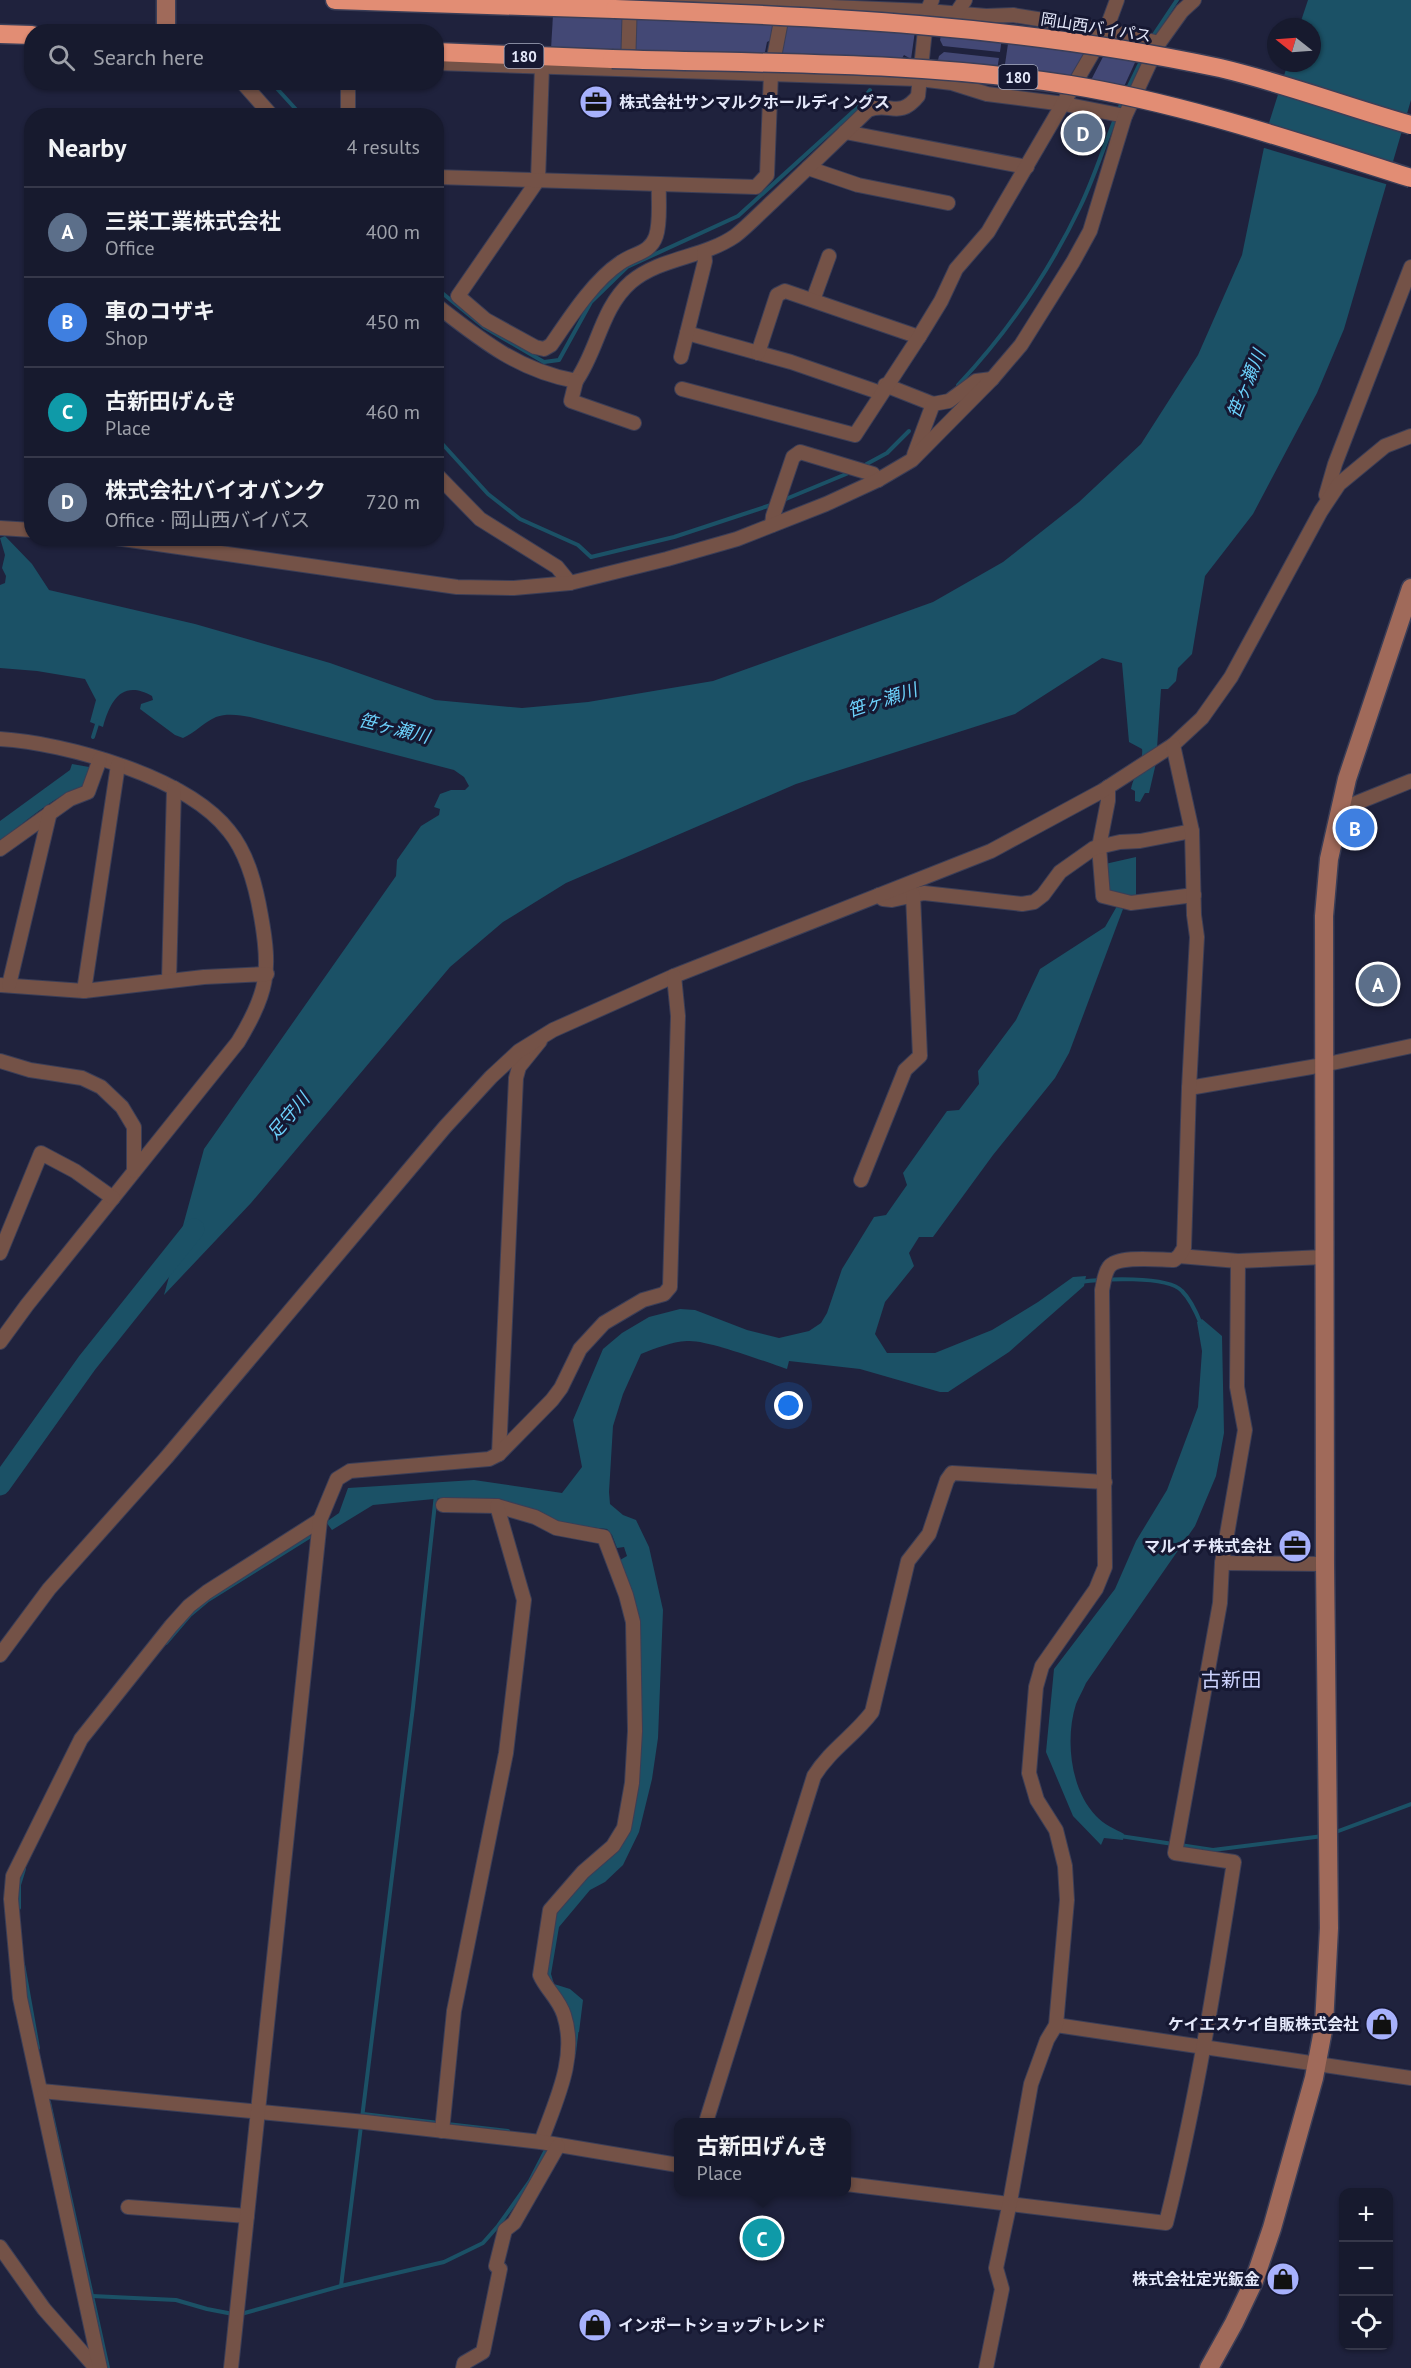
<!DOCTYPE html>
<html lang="en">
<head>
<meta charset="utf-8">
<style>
  :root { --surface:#171a2e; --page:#202336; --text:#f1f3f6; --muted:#9ea1aa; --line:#36384a; --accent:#ea580c }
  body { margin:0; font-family:"PT Sans","Noto Sans JP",sans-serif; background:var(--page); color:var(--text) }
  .controls { position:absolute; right:18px; bottom:18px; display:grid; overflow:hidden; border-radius:12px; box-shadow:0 2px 4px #0004 }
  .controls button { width:54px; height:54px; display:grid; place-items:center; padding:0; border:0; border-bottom:2px solid var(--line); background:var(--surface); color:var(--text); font:30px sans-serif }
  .compass { position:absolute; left:1267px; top:18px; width:54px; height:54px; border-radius:50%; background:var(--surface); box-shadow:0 2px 4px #0004; rotate:287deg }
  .you { position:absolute; left:789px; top:1406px; width:21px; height:21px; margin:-15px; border:4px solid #fff; border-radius:50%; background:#1a73e8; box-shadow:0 0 0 9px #1a73e833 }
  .badge { display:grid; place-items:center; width:39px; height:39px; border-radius:50%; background:var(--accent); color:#fff; font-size:20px; font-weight:700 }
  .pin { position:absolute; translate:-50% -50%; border:3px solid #fff; box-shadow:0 2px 6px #0006 }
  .popup { position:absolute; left:674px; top:2118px; width:177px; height:78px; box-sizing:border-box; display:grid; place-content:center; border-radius:12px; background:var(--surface); filter:drop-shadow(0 2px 4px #0005); font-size:20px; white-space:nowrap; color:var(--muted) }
  .popup b { font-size:22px; color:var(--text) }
  .popup::after { content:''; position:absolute; left:50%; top:100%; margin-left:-12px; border:12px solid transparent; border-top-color:var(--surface) }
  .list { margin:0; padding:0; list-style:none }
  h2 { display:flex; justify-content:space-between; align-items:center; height:78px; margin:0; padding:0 24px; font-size:26px }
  h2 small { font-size:20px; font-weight:400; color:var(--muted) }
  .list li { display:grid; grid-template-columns:39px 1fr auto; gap:18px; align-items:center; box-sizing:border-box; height:90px; padding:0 24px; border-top:2px solid var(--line) }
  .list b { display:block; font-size:22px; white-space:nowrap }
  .list p { margin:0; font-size:20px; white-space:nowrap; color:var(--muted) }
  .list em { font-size:20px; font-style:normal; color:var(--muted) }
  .icon { flex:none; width:33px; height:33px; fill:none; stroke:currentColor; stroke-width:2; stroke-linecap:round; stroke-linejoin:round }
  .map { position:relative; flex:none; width:1411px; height:2368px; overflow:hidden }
  .search { position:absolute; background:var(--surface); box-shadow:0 2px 4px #0004; left:24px; top:24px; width:420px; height:66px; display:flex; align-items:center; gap:15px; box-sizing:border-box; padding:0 21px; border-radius:24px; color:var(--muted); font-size:22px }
  .panel { position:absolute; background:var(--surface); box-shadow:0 2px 4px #0004; left:24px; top:108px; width:420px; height:438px; border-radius:24px }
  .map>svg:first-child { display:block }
  .green { fill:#434875 }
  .water { fill:#1b5166 }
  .pier { fill:#1f223d }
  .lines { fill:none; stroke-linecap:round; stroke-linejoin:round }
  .stream { stroke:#1b5166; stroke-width:4 }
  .river { stroke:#1b5166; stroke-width:21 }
  .street-casing { stroke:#3b3e57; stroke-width:16 }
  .secondary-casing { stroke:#3b3e57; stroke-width:21 }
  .highway-casing { stroke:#3b3e57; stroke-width:21 }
  .street { stroke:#745247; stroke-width:14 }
  .secondary { stroke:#a06a5a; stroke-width:18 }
  .highway { stroke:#e28d74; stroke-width:18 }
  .highway-bridge-casing { stroke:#3b3e57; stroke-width:21; stroke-linecap:butt }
  .highway-bridge { stroke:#e28d74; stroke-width:18 }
  .labels { text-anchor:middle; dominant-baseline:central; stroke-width:6; stroke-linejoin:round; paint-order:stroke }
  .shield { fill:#161832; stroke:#a6aabe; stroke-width:1.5 }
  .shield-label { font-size:15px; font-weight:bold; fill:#e4e8fa }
  .street-label { font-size:16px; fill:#e4e8fa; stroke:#161832 }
  .poi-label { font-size:16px; font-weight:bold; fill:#e4e8fa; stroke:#161832; text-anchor:end }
  .water-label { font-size:18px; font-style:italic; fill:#6cd1fb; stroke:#161832 }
  .quarter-label { font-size:20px; fill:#ccd2fd; stroke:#161832 }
</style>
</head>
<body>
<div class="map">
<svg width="1411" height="2368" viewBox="0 0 1411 2368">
  <rect width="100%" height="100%" fill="#1f223d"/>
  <g class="green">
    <path d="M553,15L623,18L622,51L551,49Z"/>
    <path d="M636,18L776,22L771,40L767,42L765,52L768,54L635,51Z"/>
    <path d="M788,23L915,31L911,59L904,55L901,60L781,55Z"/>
    <path d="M942,31L1002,37L1000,52L943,46L940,40Z"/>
    <path d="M1009,37L1088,49L1071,80L1004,71Z"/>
    <path d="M1106,51L1138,56L1122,91L1089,84Z"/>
    <path d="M944,52L999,58L997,70L937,64L939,56Z"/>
  </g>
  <g class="water">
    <path d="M1308,0H1411V100L1344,329L1317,393L1253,514L1205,576L1192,654L1178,668L1176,681L1168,689H1161L1156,763L1149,793H1145L1140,802L1135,801V791L1131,789C1133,777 1144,760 1142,749L1129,742L1122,663L1102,658L1015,714L796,784L566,883L503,922L450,967L251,1203L164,1295L204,1149L396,876L397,860L421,826L439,815L440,809L434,807L440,794L451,790H465L469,786L464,777L454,770L250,717C240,715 227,713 216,717C204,722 195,733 183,738L175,735L140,709L141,704L153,700L152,696C122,679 110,701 103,727L90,722L96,700L85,679L37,671L0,668V585L5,583L6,576L2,568L5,555L0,538L5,536L32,564L49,590L195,624L330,663L435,700L522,708L588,702L713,681L933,602L1003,562L1079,502L1141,444L1198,355L1242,255L1269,123L1288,63H1312V27H1299Z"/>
    <path d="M72,764L89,767L92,772L87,788C67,784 17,829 0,841V821L70,770Z"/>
    <path d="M1136,857V896L1125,898L1108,893L1105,864Z"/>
    <path d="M1117,906L1123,909L1069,1053L1055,1078L993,1155L933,1237H919L909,1253L914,1266L885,1302L875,1334L887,1353H935L992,1330L1038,1302L1073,1277L1086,1276L1084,1286L1009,1352L948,1392H940L860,1369L789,1361L787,1369C766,1362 706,1339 687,1341C671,1342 656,1348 641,1354L623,1394L613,1426L609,1492L610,1504L623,1515L636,1520L649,1547L663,1610L658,1738L652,1779L639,1832L623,1865L605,1882L590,1890L559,1927L551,1974L554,1984L570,1989L583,2000L579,2032H573C572,2001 563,2000 545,1979L555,1907L631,1824L629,1585L620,1560L627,1556L624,1547L617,1548L612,1535L607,1529L561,1524L534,1509L495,1500L444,1498L373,1505L332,1530L326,1522L339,1513L348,1488L474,1480L562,1493L582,1467L573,1420L603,1349L622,1333L649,1317L680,1309L695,1310L747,1330L779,1338L809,1331L821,1323L827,1313L842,1269L874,1217L886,1215L907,1185L903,1173L947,1111L959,1110L979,1084L978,1071L1016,1020L1040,969L1105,927Z"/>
    <path d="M1202,1319L1222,1336L1224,1433L1216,1476L1195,1526L1086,1683C1083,1690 1079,1697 1076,1704C1065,1738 1070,1789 1096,1816C1103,1824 1115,1829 1124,1834L1123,1840L1104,1838L1101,1845L1073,1816L1046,1752L1054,1669L1115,1589L1136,1541L1167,1490L1198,1407L1202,1351L1197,1322Z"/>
  </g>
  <path class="pier" d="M1265,126L1394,167L1389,185L1261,147Z"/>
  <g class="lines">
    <g class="stream">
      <path d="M1151,39L1177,0"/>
      <path d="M271,82L302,116"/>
      <path d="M1127,90L1142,59"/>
      <path d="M436,288L484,327L544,362L559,360L591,302L627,267L738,216L856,109L870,90"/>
      <path d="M958,385C1007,333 1049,272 1080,207C1097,172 1107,135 1123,100"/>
      <path d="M436,437L488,494L520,519L578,545L591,557L674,537L774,504"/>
      <path d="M863,466L887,453L909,431"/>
      <path d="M781,501L851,472"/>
      <path d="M93,737L98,721"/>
      <path d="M1080,1282C1101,1279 1167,1275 1182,1291C1190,1299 1197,1314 1201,1324"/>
      <path d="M166,1643L190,1615L208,1600L309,1537"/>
      <path d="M1333,1833L1411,1804"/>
      <path d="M1120,1836L1213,1850L1323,1836"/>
      <path d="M19,1908V1885L24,1869"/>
      <path d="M23,1964L38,2048"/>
      <path d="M574,2053L577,2027"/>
      <path d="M49,2102L108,2368"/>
      <path d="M363,2114L439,2123"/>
      <path d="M362,2118L413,1707L436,1494"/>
      <path d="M447,2124L508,2131"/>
      <path d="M341,2286L361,2126"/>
      <path d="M92,2296L176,2300L207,2309L233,2314"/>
      <path d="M241,2314L341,2286L444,2262L483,2243L498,2226L530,2181L548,2146"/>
    </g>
    <path class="river" d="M0,1485L87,1363L194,1229"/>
    <defs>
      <g id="street">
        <path d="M661,0L927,11L986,16L1013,15L1106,30L1159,43"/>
        <path d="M955,15L965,0"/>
        <path d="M436,63L919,79L952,83L987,94L1064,104L1125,116"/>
        <path d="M542,67L538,180L458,296L486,320L535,347L544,349L551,345C569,319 593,281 620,263C633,253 650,254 656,236C661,221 658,200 659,184"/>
        <path d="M628,68L630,0"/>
        <path d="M242,82L272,116"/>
        <path d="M348,116V82"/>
        <path d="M845,132L1027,167"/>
        <path d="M808,168L858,185L948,203"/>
        <path d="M436,177L756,187L767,175L771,73L785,0"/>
        <path d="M813,300L829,256"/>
        <path d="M436,305C481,340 519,371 576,381C598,350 601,308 631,282C661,257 703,258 735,236C748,226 760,213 772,202C804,172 836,141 868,110C889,101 899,120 918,96L927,11L932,0"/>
        <path d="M687,333L791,362L881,393"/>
        <path d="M758,353L777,295L785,291L919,337"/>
        <path d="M681,357L705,261L704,252"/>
        <path d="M576,381L571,401L634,423"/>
        <path d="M885,385L933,404"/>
        <path d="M682,389L855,435L919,337L941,301L956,269L988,232L1106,30L1117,0"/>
        <path d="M914,455L933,404L949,401L976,381L992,379"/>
        <path d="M436,474L480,519L557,567L570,583"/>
        <path d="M1326,495L1335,464L1411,267"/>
        <path d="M772,525L773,516L793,457L800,452L873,474L878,480"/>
        <path d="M0,528L32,530"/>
        <path d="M116,538L457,587L514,588L570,583L667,559L737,539L826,504L878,480L912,460L992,379L1021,345L1073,262L1090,231L1125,116L1159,43L1182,11L1194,0"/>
        <path d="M0,739C66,743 187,777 229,831C248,854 256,887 261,916C271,971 268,993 238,1042L27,1305L0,1342"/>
        <path d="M1108,787V801L1099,847L1103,896L1131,903L1194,895"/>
        <path d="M1339,810L1411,781"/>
        <path d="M0,849L70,799L88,792L100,759"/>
        <path d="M879,895L883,899L892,900L924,893L1022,904L1034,902L1043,895L1060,872L1094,848L1120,842L1140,841L1192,831"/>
        <path d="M169,981L174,788"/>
        <path d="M0,985L84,991L204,977L267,974"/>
        <path d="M9,985L50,812"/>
        <path d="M84,991L118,765"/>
        <path d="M0,1061L30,1070L82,1078L101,1087L122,1107L134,1127V1171"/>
        <path d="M1189,1088L1323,1065L1411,1046"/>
        <path d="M861,1180L905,1070L920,1056L913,895"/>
        <path d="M0,1253L41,1153L75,1171L113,1198"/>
        <path d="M1179,1256L1238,1261L1324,1257"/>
        <path d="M499,1454L516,1078L519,1067L540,1041"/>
        <path d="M443,1505L497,1506L535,1517L556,1528L604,1537L626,1595L633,1622L635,1731L632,1783L624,1828L613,1846L583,1872L550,1910L540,1975C546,1989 559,1999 564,2015C578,2058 555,2102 541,2142"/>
        <path d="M1222,1563L1325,1564"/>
        <path d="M0,1655L49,1589L166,1458L445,1127L491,1077L519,1051L553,1030L674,976L991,851L1102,791L1173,745L1202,718L1231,677L1321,511L1339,484L1385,446L1411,436"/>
        <path d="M1056,2025L1411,2078"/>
        <path d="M41,2091L365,2122L541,2142L678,2165"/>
        <path d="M706,2122L814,1776C830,1750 854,1736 872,1712L908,1561L929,1534L947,1480L952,1473L1105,1482"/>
        <path d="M442,2131L454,2011L506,1753L524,1600L497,1506"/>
        <path d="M846,2184L1166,2223C1196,2104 1215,1983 1234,1862L1175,1853L1220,1603L1222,1563L1245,1430L1237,1387L1238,1261"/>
        <path d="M128,2207L247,2216"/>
        <path d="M0,2247L44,2309L96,2368"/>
        <path d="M100,2368L20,1998L11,1899L13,1876L81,1739L171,1626L189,1606L207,1592L320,1520"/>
        <path d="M231,2368L320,1520L337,1479L350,1471L489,1459L499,1454L552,1400L561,1388L580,1349L604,1323L643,1300L664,1294L670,1287L678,1016L674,976"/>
        <path d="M463,2368L464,2363L483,2352L500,2269L496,2266L505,2230L514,2223L558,2146"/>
        <path d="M986,2368L1002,2289L996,2268L1010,2202L1031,2084L1047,2040L1056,2025L1067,1900L1065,1866L1056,1830L1037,1800L1029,1773L1036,1687L1042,1666L1096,1589L1105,1567L1102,1290C1104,1282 1104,1274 1109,1267C1118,1255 1159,1260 1174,1260L1179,1256L1184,1248L1189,1088L1197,937L1194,915L1192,831L1173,745"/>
      </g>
      <g id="secondary">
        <path d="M166,0V32"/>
        <path d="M1209,2368L1234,2323L1254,2281L1272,2228L1314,2078L1324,2025L1329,1928L1325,1564L1324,916L1329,859L1347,779L1411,588"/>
      </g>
      <g id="highway">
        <path d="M335,0L615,9"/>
        <path d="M0,34L32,35"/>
        <path d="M436,52L612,59"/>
      </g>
    </defs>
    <use href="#street" class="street-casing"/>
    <use href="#secondary" class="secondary-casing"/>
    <use href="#highway" class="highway-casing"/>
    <use href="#street" class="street"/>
    <use href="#secondary" class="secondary"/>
    <use href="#highway" class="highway"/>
    <defs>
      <g id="highway-bridge">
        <path d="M615,9C820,16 1018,25 1220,68C1284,83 1347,107 1411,125"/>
        <path d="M612,59C764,64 919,61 1070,85C1186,104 1299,143 1411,178"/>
      </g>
    </defs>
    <use href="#highway-bridge" class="highway-bridge-casing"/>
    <use href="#highway-bridge" class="highway-bridge"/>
  </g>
  <defs>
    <symbol id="office-disc" viewBox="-11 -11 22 22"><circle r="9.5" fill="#a7b1fc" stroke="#161832"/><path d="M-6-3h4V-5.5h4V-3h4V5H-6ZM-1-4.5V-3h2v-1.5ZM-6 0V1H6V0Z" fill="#111"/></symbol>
    <symbol id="shop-disc" viewBox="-11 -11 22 22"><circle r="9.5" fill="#a7b1fc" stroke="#161832"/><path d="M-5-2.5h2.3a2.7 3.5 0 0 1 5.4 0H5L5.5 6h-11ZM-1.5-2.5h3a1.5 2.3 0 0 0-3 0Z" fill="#111"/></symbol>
  </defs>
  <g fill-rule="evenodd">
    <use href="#office-disc" x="577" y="83" width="38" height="38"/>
    <use href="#office-disc" x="1276" y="1527" width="38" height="38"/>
    <use href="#shop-disc" x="1363" y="2005" width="38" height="38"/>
    <use href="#shop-disc" x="1264" y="2260" width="38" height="38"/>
    <use href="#shop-disc" x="576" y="2306" width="38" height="38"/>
  </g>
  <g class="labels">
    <g class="shield">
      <rect x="504.5" y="44" width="39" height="24" rx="4.5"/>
      <rect x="998.5" y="65" width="39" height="24" rx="4.5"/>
    </g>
    <g class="shield-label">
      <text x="524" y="56">180</text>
      <text x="1018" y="77">180</text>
    </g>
    <g class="street-label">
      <text transform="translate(1096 27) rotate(9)">岡山西バイパス</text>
    </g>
    <g class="poi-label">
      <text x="619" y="102" text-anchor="start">株式会社サンマルクホールディングス</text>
      <text x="1272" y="1546">マルイチ株式会社</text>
      <text x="1359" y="2024">ケイエスケイ自販株式会社</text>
      <text x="1260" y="2279">株式会社定光鈑金</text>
      <text x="618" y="2325" text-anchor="start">インポートショップトレンド</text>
    </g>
    <g class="water-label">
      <text transform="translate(1246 384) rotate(-68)">笹ヶ瀬川</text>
      <text transform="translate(882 700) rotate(-18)">笹ヶ瀬川</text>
      <text transform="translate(394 728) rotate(14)">笹ヶ瀬川</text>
      <text transform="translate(288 1116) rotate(-50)">足守川</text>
    </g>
    <g class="quarter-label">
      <text x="1231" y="1680">古新田</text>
    </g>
  </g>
</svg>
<div class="controls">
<button>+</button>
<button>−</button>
<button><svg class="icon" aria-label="locate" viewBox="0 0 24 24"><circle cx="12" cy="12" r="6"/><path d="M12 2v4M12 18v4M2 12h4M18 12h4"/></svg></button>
</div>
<svg class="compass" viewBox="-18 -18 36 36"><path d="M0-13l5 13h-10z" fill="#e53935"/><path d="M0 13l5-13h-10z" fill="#9ea1aa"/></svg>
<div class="you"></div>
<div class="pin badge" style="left:1378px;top:984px;background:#5c6f8a">A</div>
<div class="pin badge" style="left:1355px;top:828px;background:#3f7fe0">B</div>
<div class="pin badge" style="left:762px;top:2238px;background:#0f9aa8">C</div>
<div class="popup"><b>古新田げんき</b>Place</div>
<div class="pin badge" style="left:1083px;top:133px;background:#5c6f8a">D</div>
<div class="search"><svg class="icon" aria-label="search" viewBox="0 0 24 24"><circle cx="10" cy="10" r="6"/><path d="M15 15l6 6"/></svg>Search here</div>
<section class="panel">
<h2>Nearby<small>4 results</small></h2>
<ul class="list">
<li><span class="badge" style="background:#5c6f8a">A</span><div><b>三栄工業株式会社</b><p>Office</p></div><em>400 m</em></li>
<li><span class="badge" style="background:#3f7fe0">B</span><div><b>車のコザキ</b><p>Shop</p></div><em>450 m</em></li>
<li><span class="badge" style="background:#0f9aa8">C</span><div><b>古新田げんき</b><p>Place</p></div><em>460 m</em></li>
<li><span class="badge" style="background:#5c6f8a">D</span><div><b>株式会社バイオバンク</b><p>Office · 岡山西バイパス</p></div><em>720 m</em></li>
</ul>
</section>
</div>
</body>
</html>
